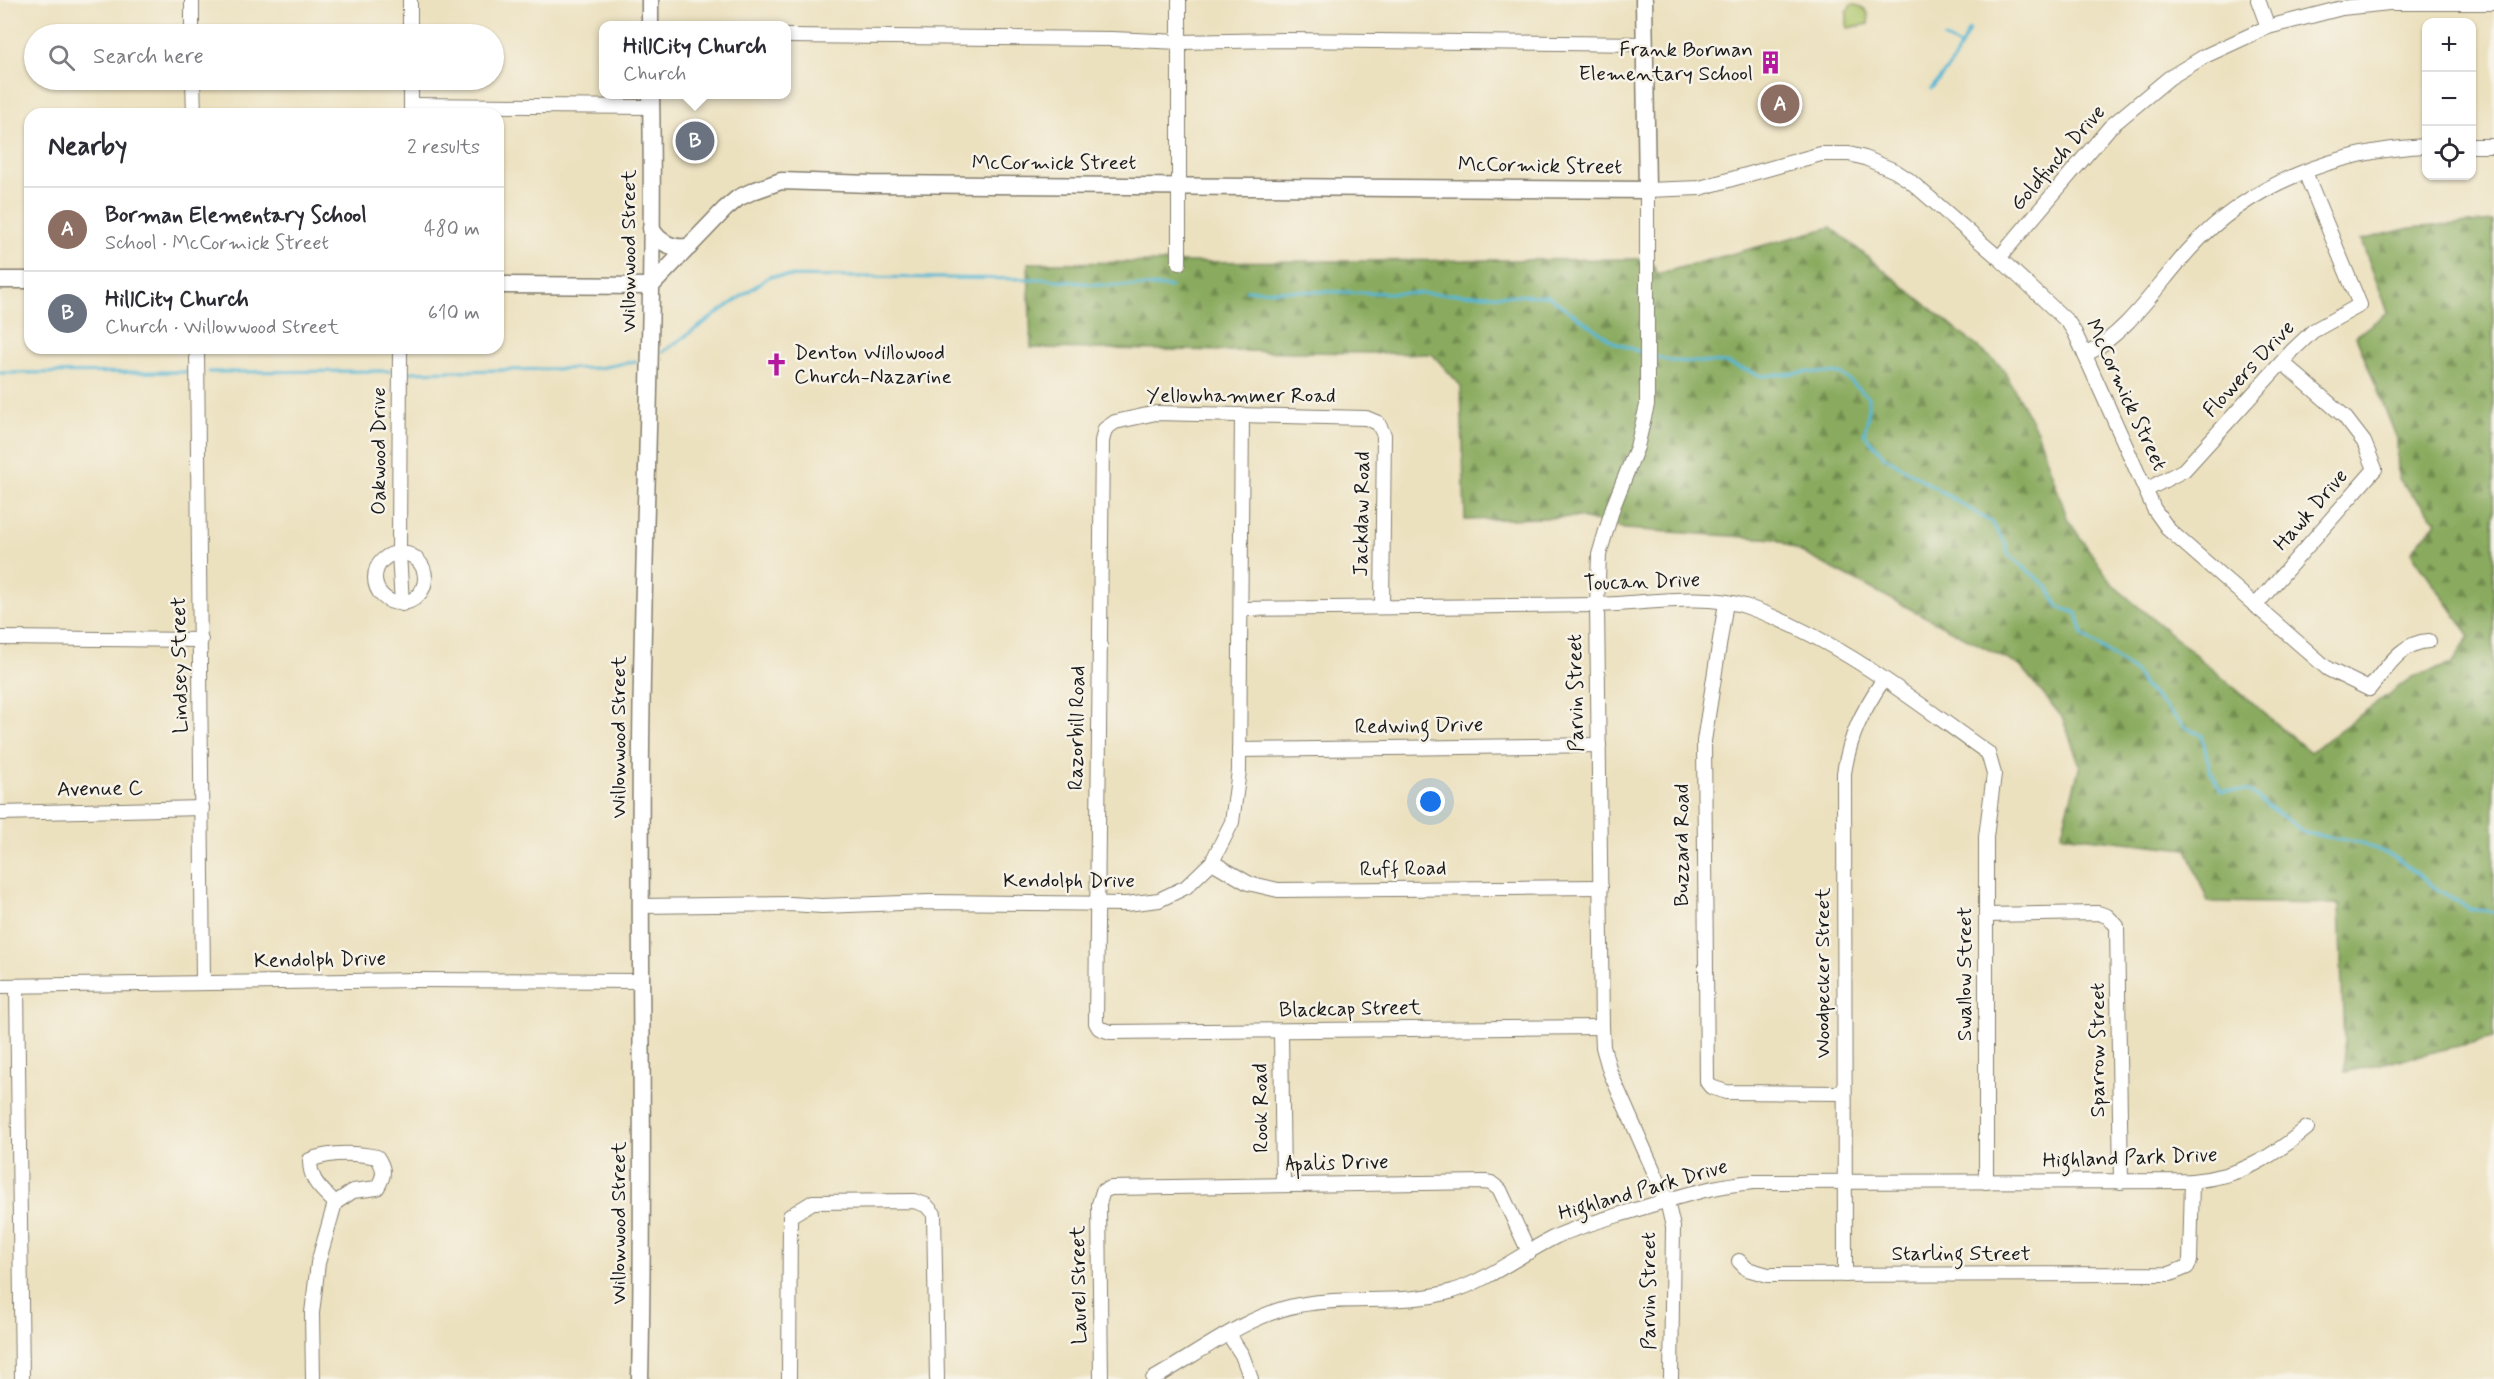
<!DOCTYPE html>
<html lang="en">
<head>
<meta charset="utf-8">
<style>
  :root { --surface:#fff; --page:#f2f2f3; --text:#2b2b33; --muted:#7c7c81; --line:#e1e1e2; --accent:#7c3aed }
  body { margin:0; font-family:Mynerve,sans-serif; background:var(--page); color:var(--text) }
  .controls { position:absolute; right:18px; top:18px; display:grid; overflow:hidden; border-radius:12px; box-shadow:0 2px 4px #0004 }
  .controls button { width:54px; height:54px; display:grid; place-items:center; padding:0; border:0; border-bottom:2px solid var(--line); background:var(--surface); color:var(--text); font:30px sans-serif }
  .you { position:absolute; left:1431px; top:802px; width:21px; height:21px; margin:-15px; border:4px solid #fff; border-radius:50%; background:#1a73e8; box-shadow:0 0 0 9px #1a73e833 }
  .badge { display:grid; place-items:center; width:39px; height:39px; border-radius:50%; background:var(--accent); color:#fff; font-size:20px; font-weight:700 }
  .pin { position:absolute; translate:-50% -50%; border:3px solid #fff; box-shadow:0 2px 6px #0006 }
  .popup { position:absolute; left:599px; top:21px; width:192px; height:78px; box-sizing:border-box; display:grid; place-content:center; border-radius:12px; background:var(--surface); filter:drop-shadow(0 2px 4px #0005); font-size:20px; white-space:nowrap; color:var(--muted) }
  .popup b { font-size:22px; color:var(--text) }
  .popup::after { content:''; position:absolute; left:50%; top:100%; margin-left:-12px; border:12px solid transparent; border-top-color:var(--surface) }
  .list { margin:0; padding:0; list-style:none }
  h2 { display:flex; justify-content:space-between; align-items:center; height:78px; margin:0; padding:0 24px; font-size:26px }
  h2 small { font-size:20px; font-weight:400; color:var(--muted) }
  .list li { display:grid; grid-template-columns:39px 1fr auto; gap:18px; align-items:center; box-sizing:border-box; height:84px; padding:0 24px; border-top:2px solid var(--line) }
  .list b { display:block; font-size:22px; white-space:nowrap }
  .list p { margin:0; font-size:20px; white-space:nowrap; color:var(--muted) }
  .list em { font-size:20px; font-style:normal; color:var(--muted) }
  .icon { flex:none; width:33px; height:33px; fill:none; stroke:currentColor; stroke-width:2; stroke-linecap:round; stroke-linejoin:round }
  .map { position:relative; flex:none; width:2494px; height:1379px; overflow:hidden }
  .search { position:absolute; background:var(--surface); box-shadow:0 2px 4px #0004; left:24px; top:24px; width:480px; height:66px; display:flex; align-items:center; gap:15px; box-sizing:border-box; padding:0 21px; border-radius:33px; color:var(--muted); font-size:22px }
  .panel { position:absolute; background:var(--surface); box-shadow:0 2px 4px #0004; left:24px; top:108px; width:480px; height:246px; border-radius:18px }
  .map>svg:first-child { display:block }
  .green { fill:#adc66b; stroke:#647144; stroke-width:1.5 }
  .forest { fill:url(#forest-firs); stroke:#53643e; stroke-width:1.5 }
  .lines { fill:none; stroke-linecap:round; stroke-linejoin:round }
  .stream { stroke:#56b7d4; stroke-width:3 }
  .minor-casing { stroke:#847e6e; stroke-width:16 }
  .tertiary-casing { stroke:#847e6e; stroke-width:19 }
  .minor { stroke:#fff; stroke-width:14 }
  .tertiary { stroke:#fff; stroke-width:16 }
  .labels { text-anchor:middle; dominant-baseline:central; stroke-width:5; stroke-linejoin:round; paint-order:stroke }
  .poi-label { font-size:21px; fill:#1c1c1c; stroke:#f7f3e8; text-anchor:end }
  .street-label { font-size:21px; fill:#1c1c1c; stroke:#f7f3e8 }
</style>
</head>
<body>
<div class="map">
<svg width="2494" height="1379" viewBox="0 0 2494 1379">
  <defs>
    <pattern id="forest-firs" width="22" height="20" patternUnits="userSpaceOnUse" patternTransform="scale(1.5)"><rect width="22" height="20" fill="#8aab5f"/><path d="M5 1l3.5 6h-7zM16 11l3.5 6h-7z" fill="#708a4e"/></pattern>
  </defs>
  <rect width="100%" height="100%" fill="#f7f3e8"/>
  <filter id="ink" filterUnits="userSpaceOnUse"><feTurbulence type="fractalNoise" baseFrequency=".0167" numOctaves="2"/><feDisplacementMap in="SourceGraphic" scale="12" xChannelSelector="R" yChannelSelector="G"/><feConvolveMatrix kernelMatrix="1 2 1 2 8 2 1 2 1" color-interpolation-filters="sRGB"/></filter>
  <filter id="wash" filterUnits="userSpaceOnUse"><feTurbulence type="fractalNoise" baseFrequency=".008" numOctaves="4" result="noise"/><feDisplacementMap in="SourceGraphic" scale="24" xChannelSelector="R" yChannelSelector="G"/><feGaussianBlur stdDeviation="1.35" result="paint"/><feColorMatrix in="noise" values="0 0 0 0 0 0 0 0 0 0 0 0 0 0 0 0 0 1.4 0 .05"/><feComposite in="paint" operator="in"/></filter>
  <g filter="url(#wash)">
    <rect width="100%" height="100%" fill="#ece1bf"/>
    <path class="green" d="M1851,5C1863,5 1871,11 1868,24L1847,28V12Z"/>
    <path class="forest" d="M2493,221L2494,1038L2345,1072L2339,904L2208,902L2187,849L2061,835L2080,765L2062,717L2020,666L1776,539L1625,529L1577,517L1465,520L1461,386L1432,354L1031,348L1028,263L1650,259L1657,274L1831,227L2002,367L2037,431L2068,520L2114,586L2310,752L2412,677L2452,664L2470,636L2411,552L2437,521L2398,479L2397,439L2356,336L2388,312L2361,240L2410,228Z"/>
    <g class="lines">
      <g class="stream">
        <path d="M1944,38L1961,47"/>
        <path d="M1931,89L1952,63L1969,30"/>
        <path d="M1246,290L1548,296L1615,343L1644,353"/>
        <path d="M663,352L770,276L1046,279L1101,285L1171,287"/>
        <path d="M1650,355L1670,361L1726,363L1762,376L1808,372L1842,374L1868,397V418L1864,434L1885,457L1991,522L2006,544L2008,554L2049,588L2058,607L2077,613L2083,635L2135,672L2143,685L2185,727L2202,735L2210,770L2221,791H2248L2305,833L2362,843L2395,857L2437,889L2470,909L2494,912"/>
        <path d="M209,372L390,371"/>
        <path d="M410,372L599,368L636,361"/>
        <path d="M0,373L187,372"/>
      </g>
    </g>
  </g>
  <g filter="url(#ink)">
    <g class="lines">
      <defs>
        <g id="minor">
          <path d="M192,0V34"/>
          <path d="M2258,0L2268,27"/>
          <path d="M410,34V0"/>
          <path d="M786,36L1112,39L1180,42L1285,40L1644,44"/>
          <path d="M193,80L194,114"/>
          <path d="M411,80V112"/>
          <path d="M411,105L651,107"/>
          <path d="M2472,146H2494"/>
          <path d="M1999,258L2110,127L2169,78L2205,56L2268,27L2342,8L2389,3H2494"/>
          <path d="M1179,263V0"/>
          <path d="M197,348L203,982"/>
          <path d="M400,348L399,553L402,604"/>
          <path d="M2085,355C2129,332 2157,285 2190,249C2250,183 2339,150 2426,146"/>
          <path d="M2146,490L2184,470L2293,350L2313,331L2360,305L2305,172"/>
          <circle cx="400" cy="578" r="25"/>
          <path d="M1726,602L1704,741L1707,1082L1711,1087L1726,1092L1844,1093"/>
          <path d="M2255,606L2375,469L2364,442L2344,416L2282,362"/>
          <path d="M1382,607L1384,435L1378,423L1366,418L1156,413L1115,422L1105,429L1102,441L1096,1023L1099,1028L1110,1032L1602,1027"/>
          <path d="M1241,609C1359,607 1477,607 1595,605C1642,604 1704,592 1748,607C1837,638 1913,700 1988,753L1994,774L1986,837V1182"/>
          <path d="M0,638L201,640"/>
          <path d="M1239,750L1599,745"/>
          <path d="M0,813L202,808"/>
          <path d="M1212,862L1248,883L1278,890L1601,887"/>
          <path d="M640,906L791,904L822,906L929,902L1126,904L1159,900L1186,887L1212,862L1232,822L1239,771L1242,415"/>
          <path d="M1986,915L2098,913L2107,916L2117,926L2121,1182"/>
          <path d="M0,986L418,980L640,981"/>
          <path d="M17,986L22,1379"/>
          <path d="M1281,1031L1283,1185"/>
          <path d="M1739,1261L1747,1269L1768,1275L2170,1274L2187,1267L2190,1261L2192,1181"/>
          <path d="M1845,1275L1844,773C1850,735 1862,712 1883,680"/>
          <path d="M1229,1335L1242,1355L1251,1379"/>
          <path d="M313,1379L312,1313L318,1263L335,1203L353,1191L377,1188C385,1175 385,1169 377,1157C356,1153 330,1152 310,1160C310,1182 321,1188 335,1203"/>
          <path d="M789,1379L790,1216L813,1202L914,1201L926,1205L934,1214L937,1379"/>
          <path d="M1101,1379L1099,1204L1103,1191L1111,1188L1485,1182L1491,1183L1500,1190L1529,1252"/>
          <path d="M1153,1379C1198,1354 1248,1314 1299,1305C1349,1295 1403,1306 1453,1291C1490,1279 1522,1253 1557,1236C1582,1225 1609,1218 1635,1210C1675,1198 1713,1185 1754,1182L2192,1181C2242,1176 2269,1159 2307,1128"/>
          <path d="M1671,1379L1673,1227L1667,1201L1610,1072L1603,1047L1602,1027L1597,605L1599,555L1613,507L1637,447L1647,405V190L1700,188L1821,154H1849L1865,158L1895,171L1909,180L1999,258L2068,322L2075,333L2154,509L2169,530L2328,669L2369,689C2386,669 2401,642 2429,641"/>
        </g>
        <g id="tertiary">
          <path d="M650,0V26"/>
          <path d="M651,228C659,243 672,249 689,247"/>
          <path d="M0,280H30"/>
          <path d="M498,285L651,286L725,209L738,198L753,191L781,181L871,184L1647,190L1644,0"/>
          <path d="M640,1379C645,1168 639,957 641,746C643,529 655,312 651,94"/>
        </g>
      </defs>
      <use href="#minor" class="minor-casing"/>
      <use href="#tertiary" class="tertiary-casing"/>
      <use href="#minor" class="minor"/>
      <use href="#tertiary" class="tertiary"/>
    </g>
  </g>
  <defs>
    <symbol id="building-bare" viewBox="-9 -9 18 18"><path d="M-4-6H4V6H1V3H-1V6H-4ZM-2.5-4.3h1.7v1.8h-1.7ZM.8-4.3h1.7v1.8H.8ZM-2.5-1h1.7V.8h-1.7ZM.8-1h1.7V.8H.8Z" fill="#b5179e" stroke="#f7f3e8" stroke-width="2.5" paint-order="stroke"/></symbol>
    <symbol id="church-bare" viewBox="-9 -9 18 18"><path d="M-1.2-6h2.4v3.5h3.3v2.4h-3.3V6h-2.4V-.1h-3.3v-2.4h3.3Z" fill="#b5179e" stroke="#f7f3e8" stroke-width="2.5" paint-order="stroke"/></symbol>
  </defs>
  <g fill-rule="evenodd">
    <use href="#building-bare" x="1754" y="46" width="33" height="33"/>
    <use href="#church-bare" x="760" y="348" width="33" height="33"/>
  </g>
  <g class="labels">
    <g class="poi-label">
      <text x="1753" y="50">Frank Borman<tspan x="1753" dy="24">Elementary School</tspan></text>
      <text x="794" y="353" text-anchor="start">Denton Willowood<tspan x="794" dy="24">Church-Nazarine</tspan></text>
    </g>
    <g class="street-label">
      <text transform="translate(2058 158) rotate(-49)">Goldfinch Drive</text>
      <text x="1054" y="163">McCormick Street</text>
      <text transform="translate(1540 166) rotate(1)">McCormick Street</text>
      <text transform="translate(629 251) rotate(-90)">Willowwood Street</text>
      <text transform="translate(2249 369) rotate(-47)">Flowers Drive</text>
      <text transform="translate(2126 395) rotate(65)">McCormick Street</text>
      <text x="1241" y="396">Yellowhammer Road</text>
      <text transform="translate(379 451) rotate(-90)">Oakwood Drive</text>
      <text transform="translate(2311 510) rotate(-49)">Hawk Drive</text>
      <text transform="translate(1362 514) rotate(-89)">Jackdaw Road</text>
      <text transform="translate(1642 582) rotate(-2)">Toucan Drive</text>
      <text transform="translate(180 665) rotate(-91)">Lindsey Street</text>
      <text transform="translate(1576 693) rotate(-91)">Parvin Street</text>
      <text transform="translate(1419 726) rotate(-1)">Redwing Drive</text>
      <text transform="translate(1077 728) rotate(-89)">Razorbill Road</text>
      <text transform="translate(619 737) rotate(-90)">Willowwood Street</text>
      <text transform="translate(100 789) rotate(-1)">Avenue C</text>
      <text transform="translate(1682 845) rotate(-90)">Buzzard Road</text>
      <text transform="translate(1403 869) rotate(-1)">Ruff Road</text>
      <text x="1069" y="881">Kendolph Drive</text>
      <text transform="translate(320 960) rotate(-1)">Kendolph Drive</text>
      <text transform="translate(1823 973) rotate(-90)">Woodpecker Street</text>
      <text transform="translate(1965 974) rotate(-90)">Swallow Street</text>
      <text transform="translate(1350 1009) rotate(-1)">Blackcap Street</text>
      <text transform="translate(2098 1050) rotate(-90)">Sparrow Street</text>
      <text transform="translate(1261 1108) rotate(-91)">Rook Road</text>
      <text transform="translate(2130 1158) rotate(-2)">Highland Park Drive</text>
      <text transform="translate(1337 1163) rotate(-1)">Apalis Drive</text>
      <text transform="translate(1643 1190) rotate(-16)">Highland Park Drive</text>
      <text transform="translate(619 1223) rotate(-90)">Willowwood Street</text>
      <text x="1961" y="1254">Starling Street</text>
      <text transform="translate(1079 1285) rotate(-91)">Laurel Street</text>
      <text transform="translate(1649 1291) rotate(-90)">Parvin Street</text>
    </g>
  </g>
</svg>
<div class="controls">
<button>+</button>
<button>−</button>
<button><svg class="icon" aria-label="locate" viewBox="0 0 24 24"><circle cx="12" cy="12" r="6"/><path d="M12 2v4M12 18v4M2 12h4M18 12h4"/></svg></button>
</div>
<div class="you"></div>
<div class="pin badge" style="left:1780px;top:104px;background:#8d6e63">A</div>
<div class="pin badge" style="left:695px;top:141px;background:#6b7280">B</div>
<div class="popup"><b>HillCity Church</b>Church</div>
<div class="search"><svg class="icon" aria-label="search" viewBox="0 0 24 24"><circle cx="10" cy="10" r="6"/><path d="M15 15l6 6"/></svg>Search here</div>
<section class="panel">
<h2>Nearby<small>2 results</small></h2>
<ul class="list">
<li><span class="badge" style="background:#8d6e63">A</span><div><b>Borman Elementary School</b><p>School · McCormick Street</p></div><em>480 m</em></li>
<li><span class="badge" style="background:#6b7280">B</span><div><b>HillCity Church</b><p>Church · Willowwood Street</p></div><em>610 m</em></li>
</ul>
</section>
</div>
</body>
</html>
